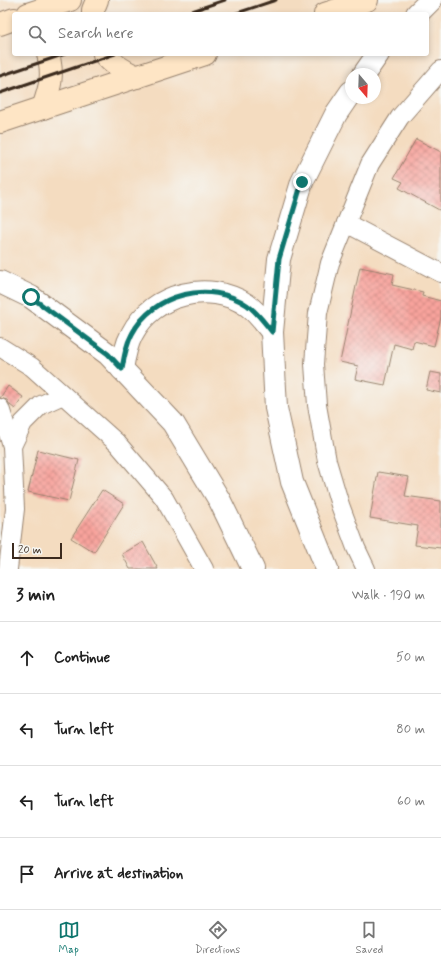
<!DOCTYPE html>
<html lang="en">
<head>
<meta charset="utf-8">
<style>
  :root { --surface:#fff; --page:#f2f2f2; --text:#222; --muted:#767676; --line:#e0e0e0; --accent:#0f766e }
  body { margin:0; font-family:Mynerve,sans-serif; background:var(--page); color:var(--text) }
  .compass { position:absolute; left:345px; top:68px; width:36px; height:36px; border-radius:50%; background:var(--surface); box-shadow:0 2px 6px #0003; rotate:161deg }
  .scale { position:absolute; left:12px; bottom:10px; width:50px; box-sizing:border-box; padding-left:4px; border:2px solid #3b2a1e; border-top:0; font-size:11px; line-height:14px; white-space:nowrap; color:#3b2a1e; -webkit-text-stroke:3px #f6f6f2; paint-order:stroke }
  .stop { position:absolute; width:12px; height:12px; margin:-9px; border:3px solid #0f766e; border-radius:50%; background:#fff }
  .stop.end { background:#0f766e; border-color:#fff; box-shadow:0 1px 4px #0008 }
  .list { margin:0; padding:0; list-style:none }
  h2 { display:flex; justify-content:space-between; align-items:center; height:52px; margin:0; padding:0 16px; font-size:17px }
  h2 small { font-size:13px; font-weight:400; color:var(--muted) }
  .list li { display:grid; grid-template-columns:26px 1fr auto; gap:12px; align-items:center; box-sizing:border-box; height:72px; padding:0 16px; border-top:1px solid var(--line) }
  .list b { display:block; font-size:15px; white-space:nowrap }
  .list em { font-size:13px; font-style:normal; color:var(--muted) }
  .icon { flex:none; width:22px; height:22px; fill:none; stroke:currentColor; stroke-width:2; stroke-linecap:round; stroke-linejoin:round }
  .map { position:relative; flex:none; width:441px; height:569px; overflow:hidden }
  .search { position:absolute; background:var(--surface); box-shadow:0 2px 6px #0003; left:12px; right:12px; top:12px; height:44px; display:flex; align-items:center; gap:10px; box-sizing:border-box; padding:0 14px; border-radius:4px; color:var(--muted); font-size:15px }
  .sheet { height:340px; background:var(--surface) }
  nav { display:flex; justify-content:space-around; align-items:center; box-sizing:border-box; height:56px; border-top:1px solid var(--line); background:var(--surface); font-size:11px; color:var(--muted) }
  nav a { display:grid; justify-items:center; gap:2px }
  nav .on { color:var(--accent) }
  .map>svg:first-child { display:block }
  .building { fill:url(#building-cross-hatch) }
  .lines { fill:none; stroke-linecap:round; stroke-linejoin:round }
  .minor-casing { stroke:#98836f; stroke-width:20 }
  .tertiary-casing { stroke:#98836f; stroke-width:24 }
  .secondary-casing { stroke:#98836f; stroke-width:24 }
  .minor { stroke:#fff; stroke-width:18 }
  .tertiary { stroke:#fff; stroke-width:22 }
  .secondary { stroke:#fee5c5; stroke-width:22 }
  .rail { stroke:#3b2a1e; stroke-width:3 }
  .route { stroke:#0f766e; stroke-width:5 }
</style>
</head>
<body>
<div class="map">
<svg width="441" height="569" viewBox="0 0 441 569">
  <defs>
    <pattern id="building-cross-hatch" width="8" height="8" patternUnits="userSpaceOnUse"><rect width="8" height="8" fill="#f8a39c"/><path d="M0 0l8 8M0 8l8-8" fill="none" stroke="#ca857f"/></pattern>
  </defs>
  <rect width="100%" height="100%" fill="#f6f6f2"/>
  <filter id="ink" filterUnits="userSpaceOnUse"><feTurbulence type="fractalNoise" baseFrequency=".025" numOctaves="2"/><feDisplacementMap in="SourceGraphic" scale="8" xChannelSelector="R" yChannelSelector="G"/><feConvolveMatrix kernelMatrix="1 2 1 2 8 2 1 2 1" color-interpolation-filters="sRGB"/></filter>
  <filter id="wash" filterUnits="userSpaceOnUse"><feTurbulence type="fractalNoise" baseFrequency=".012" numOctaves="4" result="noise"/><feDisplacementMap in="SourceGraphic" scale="16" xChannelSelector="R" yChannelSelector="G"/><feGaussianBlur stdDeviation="0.9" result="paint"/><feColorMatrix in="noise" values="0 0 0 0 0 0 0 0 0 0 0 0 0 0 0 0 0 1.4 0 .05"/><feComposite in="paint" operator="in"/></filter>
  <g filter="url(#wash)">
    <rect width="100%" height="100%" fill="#f4dcc0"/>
    <g id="blocks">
      <g class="building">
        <path d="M416,139L441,152V211L399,188L403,182L394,178Z"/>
        <path d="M360,267L394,274L392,285L423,292L422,296L441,301V317L434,346L414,341L412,349L394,344L385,385L355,379L358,366L340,362Z"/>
        <path d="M430,372L441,374V393L426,390Z"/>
        <path d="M8,386L23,397L15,409L10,405L7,400L0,398Z"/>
        <path d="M38,450L79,460L69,501L28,492Z"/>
        <path d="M378,472L409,477L405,496L441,501V548L415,545L418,526L370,518Z"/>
        <path d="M102,490L124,504L94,552L71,538Z"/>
        <path d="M143,542L158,569H130L122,554Z"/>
      </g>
    </g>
  </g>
  <g filter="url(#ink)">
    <use href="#blocks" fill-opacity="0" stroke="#98836f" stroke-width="1"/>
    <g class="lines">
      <defs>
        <g id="minor">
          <path d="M346,223L441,273"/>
          <path d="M0,347L32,367L117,443L164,498L204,569"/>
          <path d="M0,408L12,446L15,509L8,569"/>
          <path d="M12,446L23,423L41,405L63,395"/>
          <path d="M366,569L356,548L340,505L327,461L317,405L314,364L318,313L330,263L370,164L400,117L441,70"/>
        </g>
        <g id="tertiary">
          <path d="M417,14L431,0"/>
          <path d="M364,74L378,54"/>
          <path d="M0,282L31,297L108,354L173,423L220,501L253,569"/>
          <path d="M122,369C124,357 126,345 132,334C153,293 209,280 247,305C257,312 264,322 272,332"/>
          <path d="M327,569L292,482L276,408L272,332L279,259L302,182L336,114L351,92"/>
        </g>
        <g id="secondary">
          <path d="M28,14L70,0"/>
          <path d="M93,14V10L97,0"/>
          <path d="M325,14L367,0"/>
          <path d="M0,24L14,19"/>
          <path d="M104,54C113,65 124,71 137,77"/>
          <path d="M43,108C50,87 54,76 48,54"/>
          <path d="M0,122L205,54"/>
        </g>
      </defs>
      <use href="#minor" class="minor-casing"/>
      <use href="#tertiary" class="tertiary-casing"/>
      <use href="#secondary" class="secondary-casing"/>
      <use href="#minor" class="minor"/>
      <use href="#tertiary" class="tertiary"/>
      <use href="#secondary" class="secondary"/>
      <g class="rail">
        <path d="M183,14L225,0"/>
        <path d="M234,14L276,0"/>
        <path d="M0,76L65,54"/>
        <path d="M0,93L115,54"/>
      </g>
    </g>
  </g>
  <g class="lines" filter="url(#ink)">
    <path class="route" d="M31,297L108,354L122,369C124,357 126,345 132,334C153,293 210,280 247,305C257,312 264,322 272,332L279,259L302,182"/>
  </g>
</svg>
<svg class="compass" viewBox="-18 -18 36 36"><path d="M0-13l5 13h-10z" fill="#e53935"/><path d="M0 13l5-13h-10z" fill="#767676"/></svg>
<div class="scale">20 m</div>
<div class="stop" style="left:31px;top:297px"></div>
<div class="stop end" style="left:302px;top:182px"></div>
<div class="search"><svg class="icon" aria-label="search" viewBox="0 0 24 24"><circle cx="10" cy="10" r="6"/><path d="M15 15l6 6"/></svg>Search here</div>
</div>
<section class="sheet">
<h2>3 min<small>Walk · 190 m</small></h2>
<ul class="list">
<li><svg class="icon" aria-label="ahead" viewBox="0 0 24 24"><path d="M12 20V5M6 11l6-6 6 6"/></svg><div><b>Continue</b></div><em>50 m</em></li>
<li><svg class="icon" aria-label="left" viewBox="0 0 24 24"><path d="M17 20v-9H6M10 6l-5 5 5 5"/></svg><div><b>Turn left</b></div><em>80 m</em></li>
<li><svg class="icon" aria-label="left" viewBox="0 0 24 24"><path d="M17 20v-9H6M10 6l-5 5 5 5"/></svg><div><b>Turn left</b></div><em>60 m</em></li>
<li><svg class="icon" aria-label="arrive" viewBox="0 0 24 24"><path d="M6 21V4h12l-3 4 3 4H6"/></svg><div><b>Arrive at destination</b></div></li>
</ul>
</section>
<nav>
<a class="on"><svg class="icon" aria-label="map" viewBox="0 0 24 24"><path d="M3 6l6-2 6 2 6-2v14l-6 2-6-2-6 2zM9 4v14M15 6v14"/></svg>Map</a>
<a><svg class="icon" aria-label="directions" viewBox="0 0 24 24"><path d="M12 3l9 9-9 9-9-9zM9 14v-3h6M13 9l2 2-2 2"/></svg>Directions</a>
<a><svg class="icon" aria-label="saved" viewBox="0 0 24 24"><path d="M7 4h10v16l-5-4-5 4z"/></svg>Saved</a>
</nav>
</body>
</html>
